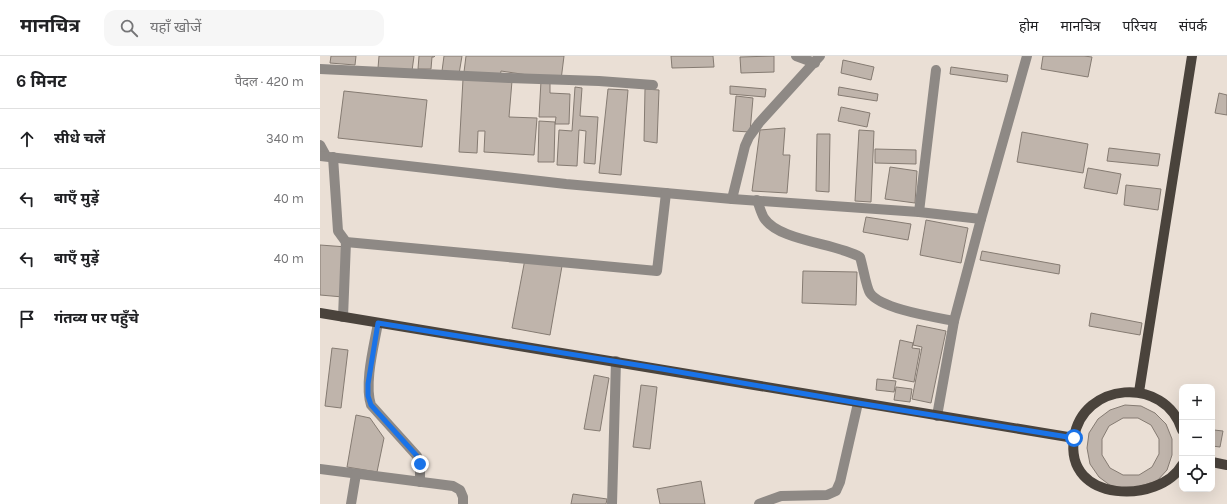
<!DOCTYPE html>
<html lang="hi">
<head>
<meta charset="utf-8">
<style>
  :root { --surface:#fff; --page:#f6f6f6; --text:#202124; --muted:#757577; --line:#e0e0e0 }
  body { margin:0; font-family:Karla,"Noto Sans Devanagari",sans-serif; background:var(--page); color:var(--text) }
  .controls { position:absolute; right:12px; bottom:12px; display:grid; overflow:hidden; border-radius:8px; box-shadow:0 4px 16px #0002 }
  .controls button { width:36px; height:36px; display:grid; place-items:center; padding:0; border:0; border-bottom:1px solid var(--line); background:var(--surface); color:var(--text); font:20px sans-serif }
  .stop { position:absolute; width:12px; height:12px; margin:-9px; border:3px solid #1a73e8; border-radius:50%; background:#fff }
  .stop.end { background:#1a73e8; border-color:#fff; box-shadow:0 1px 4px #0008 }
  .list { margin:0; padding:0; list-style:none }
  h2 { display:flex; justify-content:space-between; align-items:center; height:52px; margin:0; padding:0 16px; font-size:17px }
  h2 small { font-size:13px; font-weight:400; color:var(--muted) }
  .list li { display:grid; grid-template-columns:26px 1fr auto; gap:12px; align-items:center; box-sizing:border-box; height:60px; padding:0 16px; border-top:1px solid var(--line) }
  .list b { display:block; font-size:15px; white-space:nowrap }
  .list em { font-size:13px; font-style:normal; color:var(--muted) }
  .icon { flex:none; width:22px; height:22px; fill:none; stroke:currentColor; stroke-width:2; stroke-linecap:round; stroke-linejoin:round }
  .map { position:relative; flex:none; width:907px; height:448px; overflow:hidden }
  header { display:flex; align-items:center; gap:24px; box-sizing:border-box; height:56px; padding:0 20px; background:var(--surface); border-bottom:1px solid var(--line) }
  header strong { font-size:19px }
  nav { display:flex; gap:22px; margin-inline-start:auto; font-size:14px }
  .search { width:280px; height:36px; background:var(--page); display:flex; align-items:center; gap:10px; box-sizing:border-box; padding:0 14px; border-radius:12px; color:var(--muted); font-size:15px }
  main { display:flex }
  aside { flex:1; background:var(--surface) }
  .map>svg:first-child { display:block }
  .building { fill:#bfb4ab; stroke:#857b72; fill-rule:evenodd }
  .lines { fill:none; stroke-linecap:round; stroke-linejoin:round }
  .minor { stroke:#8e8985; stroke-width:10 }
  .major { stroke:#4a433c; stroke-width:10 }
  .route { stroke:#1a73e8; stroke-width:5 }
</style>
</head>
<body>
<header>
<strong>मानचित्र</strong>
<div class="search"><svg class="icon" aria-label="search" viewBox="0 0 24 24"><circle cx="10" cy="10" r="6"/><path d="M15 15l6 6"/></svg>यहाँ खोजें</div>
<nav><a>होम</a><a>मानचित्र</a><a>परिचय</a><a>संपर्क</a></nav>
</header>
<main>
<aside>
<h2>6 मिनट<small>पैदल · 420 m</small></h2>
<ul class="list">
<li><svg class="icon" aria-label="ahead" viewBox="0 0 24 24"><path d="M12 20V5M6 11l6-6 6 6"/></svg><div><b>सीधे चलें</b></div><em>340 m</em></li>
<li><svg class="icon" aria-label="left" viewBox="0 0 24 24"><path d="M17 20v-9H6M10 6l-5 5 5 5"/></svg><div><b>बाएँ मुड़ें</b></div><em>40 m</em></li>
<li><svg class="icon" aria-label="left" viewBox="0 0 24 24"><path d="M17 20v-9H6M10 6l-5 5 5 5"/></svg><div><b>बाएँ मुड़ें</b></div><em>40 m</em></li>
<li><svg class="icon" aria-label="arrive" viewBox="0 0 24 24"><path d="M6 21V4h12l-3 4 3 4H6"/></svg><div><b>गंतव्य पर पहुँचे</b></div></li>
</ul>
</aside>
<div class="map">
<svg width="907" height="448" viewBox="0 0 907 448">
  <rect width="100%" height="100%" fill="#eadfd5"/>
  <g class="building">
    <path d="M11,0H36L35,9L10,7Z"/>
    <path d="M59,0H94L92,15L58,12Z"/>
    <path d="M99,0H115L114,1H112L111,13H98Z"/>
    <path d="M124,0H142L139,18L122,15Z"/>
    <path d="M146,0H244L241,24L181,15L180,21L144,16Z"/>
    <path d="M351,0H393L394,11L352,12Z"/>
    <path d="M454,0V16L421,17L420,1Z"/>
    <path d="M723,0H764L772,1L768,21L721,13Z"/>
    <path d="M523,4L554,11L551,24L521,17Z"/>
    <path d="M631,11L688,19L687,26L630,18Z"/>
    <path d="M143,23L192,25L189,61L217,62L214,99L164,96L165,75H158L157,97L139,96Z"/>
    <path d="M221,25L230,26V37L250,38L249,68H235L236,61H219Z"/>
    <path d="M410,30L446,33L445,41L410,38Z"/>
    <path d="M255,31L262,32L260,60L278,61L275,108L264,107L266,75L259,74L257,110L237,109L239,74L252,75Z"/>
    <path d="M519,31L558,38L557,45L518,39Z"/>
    <path d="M288,33L308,34L301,119L279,117Z"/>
    <path d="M325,33L339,34L337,87L324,85Z"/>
    <path d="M24,35L107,44L102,91L18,82Z"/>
    <path d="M899,37L907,39V59L895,57Z"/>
    <path d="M416,40L433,42L430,76L413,75Z"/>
    <path d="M521,51L550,57L547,71L518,65Z"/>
    <path d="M219,65L235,66L234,106H218Z"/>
    <path d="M465,72L463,99H470L467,137L432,135L440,74Z"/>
    <path d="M539,74L554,75L551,146L535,145Z"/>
    <path d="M702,76L768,88L763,117L697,106Z"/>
    <path d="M497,78H510L509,136L496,135Z"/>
    <path d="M789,92L840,98L838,110L787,105Z"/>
    <path d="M555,93L596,94V108L555,107Z"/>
    <path d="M570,111L597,115L595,147L565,143Z"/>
    <path d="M768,112L801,118L797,138L764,132Z"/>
    <path d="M806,129L841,133L838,154L804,149Z"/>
    <path d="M546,161L591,168L588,184L543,176Z"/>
    <path d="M606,164L648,172L641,207L600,199Z"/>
    <path d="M0,189L27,191L23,241L0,239Z"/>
    <path d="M662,195L740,209L739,218L660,204Z"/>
    <path d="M205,203L242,210L230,279L192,272Z"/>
    <path d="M483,215L537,216L536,249L482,247Z"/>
    <path d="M771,257L822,267L820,279L769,270Z"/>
    <path d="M597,269L626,275L611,347L592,343L602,291L593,289Z"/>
    <path d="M580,284L593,287L592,292L600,293L594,326L573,322Z"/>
    <path d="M12,292L28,294L21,352L5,350Z"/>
    <path d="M274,319L289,322L280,375L264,373Z"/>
    <path d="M557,323L576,325L574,336L556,334Z"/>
    <path d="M321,329L337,331L330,393L313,391Z"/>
    <path d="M576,331L592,333L590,346L574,344Z"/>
    <path d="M805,349L821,350L835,357L846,368L852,383V399L847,414L837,425L807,434L791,430L779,421L770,408L767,392L769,377L778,363L790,354ZM803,362H818L831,369L839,383V398L832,411L819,419H803L790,412L782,399V383L789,370Z"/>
    <path d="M36,359L50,362L64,382L57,416L27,411Z"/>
    <path d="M894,374L903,375L900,391L892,390Z"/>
    <path d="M381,425L385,448H340L337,433Z"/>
    <path d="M253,438L287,443L286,448H251Z"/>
  </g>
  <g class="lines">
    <g class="minor">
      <path d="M476,0L495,7"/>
      <path d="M0,13L189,22L279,25L333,29"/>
      <path d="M0,89L6,100"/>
      <path d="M0,100L246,128L412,143L599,156L661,163"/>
      <path d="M13,101L18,175L26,186L337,215L346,137"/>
      <path d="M412,143L425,90L429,81L439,67L500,0"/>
      <path d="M437,144C439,149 441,157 444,162C459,185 515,187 540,201C543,210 546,231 550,237C561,253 614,261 634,265"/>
      <path d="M599,156L616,14"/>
      <path d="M23,261L26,186"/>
      <path d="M58,267C54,290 44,327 51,349L97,400L100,408V426"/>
      <path d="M617,360L634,265L661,163L707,0"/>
      <path d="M0,413L133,430L140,434L143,441V448"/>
      <path d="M31,448L36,418"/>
      <path d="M292,448L296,305"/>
      <path d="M439,448L461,440L507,439L516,435L520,426L538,347"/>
    </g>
    <g class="major">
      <path d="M0,257L754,382"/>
      <path d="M819,336L872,0"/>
      <path d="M862,374C845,319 762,326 754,382C744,448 840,448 862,409"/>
      <path d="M892,406L907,409"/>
    </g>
  </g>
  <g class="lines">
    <path class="route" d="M100,408L97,400L51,349L48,340V328L58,267L342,313L538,347L754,382"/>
  </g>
</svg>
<div class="controls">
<button>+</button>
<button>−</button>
<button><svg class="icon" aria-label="locate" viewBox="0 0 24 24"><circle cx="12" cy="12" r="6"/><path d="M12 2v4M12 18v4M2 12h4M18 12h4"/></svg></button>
</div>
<div class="stop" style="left:754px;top:382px"></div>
<div class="stop end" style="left:100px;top:408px"></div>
</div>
</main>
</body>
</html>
